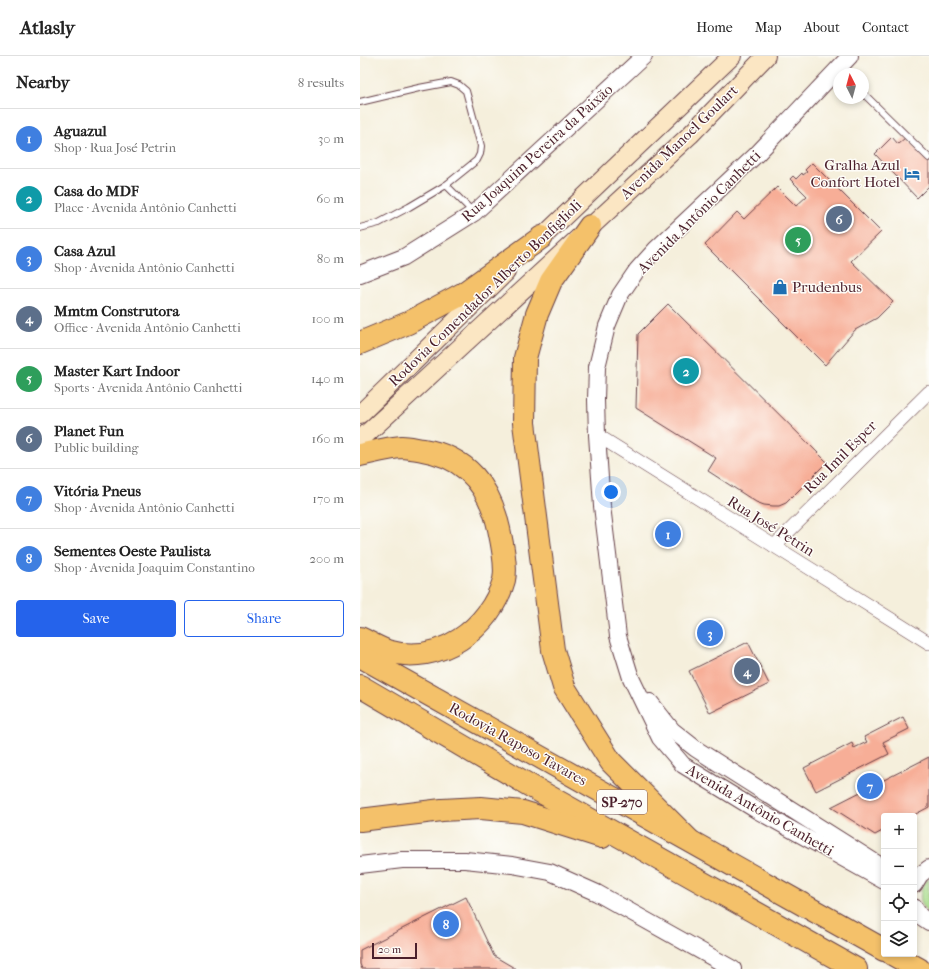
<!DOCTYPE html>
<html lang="en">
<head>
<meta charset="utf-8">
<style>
  :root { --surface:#fff; --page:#f2f2f2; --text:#222; --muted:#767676; --line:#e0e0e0; --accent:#2563eb }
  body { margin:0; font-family:"IM FELL French Canon",serif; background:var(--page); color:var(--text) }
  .controls { position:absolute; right:12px; bottom:12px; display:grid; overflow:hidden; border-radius:4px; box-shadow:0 2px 6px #0003 }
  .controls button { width:36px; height:36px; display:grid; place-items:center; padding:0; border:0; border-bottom:1px solid var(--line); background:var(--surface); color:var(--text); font:20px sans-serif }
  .compass { position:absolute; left:473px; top:12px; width:36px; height:36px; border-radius:50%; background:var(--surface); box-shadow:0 2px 6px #0003; rotate:354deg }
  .scale { position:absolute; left:12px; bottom:10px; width:45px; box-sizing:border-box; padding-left:4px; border:2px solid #4a1f2b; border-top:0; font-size:11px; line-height:14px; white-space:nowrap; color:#4a1f2b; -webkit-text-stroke:3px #fdfcf7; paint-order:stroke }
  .you { position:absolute; left:251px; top:436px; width:14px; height:14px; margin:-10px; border:3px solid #fff; border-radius:50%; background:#1a73e8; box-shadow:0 0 0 6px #1a73e833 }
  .badge { display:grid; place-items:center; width:26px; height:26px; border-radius:50%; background:var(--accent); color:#fff; font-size:13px; font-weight:700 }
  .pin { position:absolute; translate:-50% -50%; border:2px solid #fff; box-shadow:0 1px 4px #0006 }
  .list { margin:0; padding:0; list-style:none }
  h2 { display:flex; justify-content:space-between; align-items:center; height:52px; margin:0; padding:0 16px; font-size:17px }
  h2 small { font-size:13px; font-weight:400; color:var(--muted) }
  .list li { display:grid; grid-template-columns:26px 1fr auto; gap:12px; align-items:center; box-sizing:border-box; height:60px; padding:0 16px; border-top:1px solid var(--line) }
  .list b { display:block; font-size:15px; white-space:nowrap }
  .list p { margin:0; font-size:13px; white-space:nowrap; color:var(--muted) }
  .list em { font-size:13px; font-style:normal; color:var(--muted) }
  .actions { display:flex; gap:8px; padding:12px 16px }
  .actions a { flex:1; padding:9px 0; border:1px solid var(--accent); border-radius:4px; text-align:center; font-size:14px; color:var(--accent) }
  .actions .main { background:var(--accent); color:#fff }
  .icon { flex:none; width:22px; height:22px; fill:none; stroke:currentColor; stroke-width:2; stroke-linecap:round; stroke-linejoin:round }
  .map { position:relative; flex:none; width:569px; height:913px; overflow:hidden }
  header { display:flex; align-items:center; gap:24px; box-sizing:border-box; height:56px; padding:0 20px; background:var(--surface); border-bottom:1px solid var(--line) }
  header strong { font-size:19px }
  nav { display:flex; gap:22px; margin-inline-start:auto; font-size:14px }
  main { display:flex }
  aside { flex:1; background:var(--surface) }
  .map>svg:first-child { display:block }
  .green { fill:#a7db8b; stroke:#787d5b }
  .building { fill:#f7ae97 }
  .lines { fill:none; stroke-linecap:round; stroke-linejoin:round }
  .service-casing { stroke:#643e46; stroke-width:8 }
  .minor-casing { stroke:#643e46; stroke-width:14 }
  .tertiary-casing { stroke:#643e46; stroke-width:18 }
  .secondary-casing { stroke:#643e46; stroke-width:20 }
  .motorway-casing { stroke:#643e46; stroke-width:24 }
  .service { stroke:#fff; stroke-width:6 }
  .minor { stroke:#fff; stroke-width:13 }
  .tertiary { stroke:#fff; stroke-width:16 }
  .secondary { stroke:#fbe6c3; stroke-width:18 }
  .motorway { stroke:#f4c16a; stroke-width:22 }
  .labels { text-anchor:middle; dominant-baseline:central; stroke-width:3; stroke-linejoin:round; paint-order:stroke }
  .shield { fill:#fdfcf7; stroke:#806168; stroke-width:1 }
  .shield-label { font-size:14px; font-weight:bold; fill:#4a1f2b }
  .street-label { font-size:15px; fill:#4a1f2b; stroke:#fdfcf7 }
  .poi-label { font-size:15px; fill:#4a1f2b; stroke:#fdfcf7; text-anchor:end }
</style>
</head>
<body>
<header>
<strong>Atlasly</strong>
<nav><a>Home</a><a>Map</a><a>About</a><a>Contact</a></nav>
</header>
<main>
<aside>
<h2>Nearby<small>8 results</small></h2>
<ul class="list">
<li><span class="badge" style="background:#3f7fe0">1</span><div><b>Aguazul</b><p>Shop · Rua José Petrin</p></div><em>30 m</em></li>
<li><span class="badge" style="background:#0f9aa8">2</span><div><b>Casa do MDF</b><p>Place · Avenida Antônio Canhetti</p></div><em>60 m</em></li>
<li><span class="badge" style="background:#3f7fe0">3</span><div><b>Casa Azul</b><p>Shop · Avenida Antônio Canhetti</p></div><em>80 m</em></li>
<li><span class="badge" style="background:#5c6f8a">4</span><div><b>Mmtm Construtora</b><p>Office · Avenida Antônio Canhetti</p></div><em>100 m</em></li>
<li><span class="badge" style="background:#2e9e5b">5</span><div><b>Master Kart Indoor</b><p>Sports · Avenida Antônio Canhetti</p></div><em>140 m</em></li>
<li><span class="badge" style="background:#5c6f8a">6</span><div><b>Planet Fun</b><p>Public building</p></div><em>160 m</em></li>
<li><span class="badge" style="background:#3f7fe0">7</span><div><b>Vitória Pneus</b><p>Shop · Avenida Antônio Canhetti</p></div><em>170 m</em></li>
<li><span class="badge" style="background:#3f7fe0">8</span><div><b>Sementes Oeste Paulista</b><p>Shop · Avenida Joaquim Constantino</p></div><em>200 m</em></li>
</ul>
<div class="actions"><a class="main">Save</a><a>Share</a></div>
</aside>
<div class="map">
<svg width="569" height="913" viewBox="0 0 569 913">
  <rect width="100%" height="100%" fill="#fdfcf7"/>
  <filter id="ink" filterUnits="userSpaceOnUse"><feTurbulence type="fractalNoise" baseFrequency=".025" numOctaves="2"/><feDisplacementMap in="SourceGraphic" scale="8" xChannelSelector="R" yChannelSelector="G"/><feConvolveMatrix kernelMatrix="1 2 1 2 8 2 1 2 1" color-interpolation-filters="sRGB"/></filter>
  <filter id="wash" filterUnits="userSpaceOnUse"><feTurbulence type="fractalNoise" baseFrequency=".012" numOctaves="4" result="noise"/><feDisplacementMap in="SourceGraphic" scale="16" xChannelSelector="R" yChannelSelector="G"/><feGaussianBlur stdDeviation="0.9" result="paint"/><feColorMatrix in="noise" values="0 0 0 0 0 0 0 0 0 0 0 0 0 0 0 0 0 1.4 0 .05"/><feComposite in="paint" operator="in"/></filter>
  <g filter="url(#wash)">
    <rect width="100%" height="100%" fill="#f5efdc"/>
    <path class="green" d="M569,822V858C557,847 558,833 569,822Z"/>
    <g id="blocks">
      <g class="building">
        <path d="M532,81L538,88L545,82L569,106V130L557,142L515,98Z"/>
        <path d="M452,107L521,176L491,205L533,246L517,262L495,274L465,309L345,189L377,156L384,163L417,131L436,150L447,140L430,123L433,120L436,123L442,117L443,119L447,116L445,114Z"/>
        <path d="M308,248L467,406L426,447L419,450H413L404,449L396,446L348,415L356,402L276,352L278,278Z"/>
        <path d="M388,586L409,628L350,657L329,615Z"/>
        <path d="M543,661L549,673L523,686L529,698L456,735L444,712L492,687L494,692L507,686L504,681Z"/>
        <path d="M569,701V751L552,760H524V774L515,779L471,751Z"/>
        <path d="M106,841L134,900L156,913H2L0,908V894Z"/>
      </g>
    </g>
  </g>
  <g filter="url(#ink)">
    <use href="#blocks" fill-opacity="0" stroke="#643e46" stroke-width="1"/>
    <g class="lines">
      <defs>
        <g id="service">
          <path d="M503,37L569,102"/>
          <path d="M0,46L59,32L91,26L99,29L106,35L121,90L120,98L117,104L86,129L49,151L19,167L0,172"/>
          <path d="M86,129L113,156"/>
        </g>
        <g id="minor">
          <path d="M237,379L569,587"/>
          <path d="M414,490L569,336"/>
        </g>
        <g id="tertiary">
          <path d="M490,0L396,99L296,193L277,214L260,239L247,270L237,311L236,344L237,379L242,450L258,580L271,622L300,682L323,709L398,755L524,825"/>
          <path d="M0,218L44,201L114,157L284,0"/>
          <path d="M290,646L312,674L336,693L524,812"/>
          <path d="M0,809L42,804H105L152,809L190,816L237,837L373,913"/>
          <path d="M554,829L560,819L569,812"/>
          <path d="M554,851L560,860L569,866"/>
        </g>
        <g id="secondary">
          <path d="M173,190L372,0"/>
          <path d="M0,358L146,216"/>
          <path d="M0,384L330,79L406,0"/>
        </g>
        <g id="motorway">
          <path d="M230,170L191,225L177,258L165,302L164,367L193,594L204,631L251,706L328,783"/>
          <path d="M0,287L48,267L104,237L182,181"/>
          <path d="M0,399C14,396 27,392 42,391C48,391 56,393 63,394C107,401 130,431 139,473C142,487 147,510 144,524C130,573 79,610 27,595C18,592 9,586 0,582"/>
          <path d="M0,600L524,894"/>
          <path d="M0,630L174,732L496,913"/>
          <path d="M0,764L82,754L121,752L163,756L242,781"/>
          <path d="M532,898L559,913"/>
        </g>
      </defs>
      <use href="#service" class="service-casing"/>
      <use href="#minor" class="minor-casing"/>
      <use href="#tertiary" class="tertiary-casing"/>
      <use href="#secondary" class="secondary-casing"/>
      <use href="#motorway" class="motorway-casing"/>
      <use href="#service" class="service"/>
      <use href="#minor" class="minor"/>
      <use href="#tertiary" class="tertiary"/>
      <use href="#secondary" class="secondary"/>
      <use href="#motorway" class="motorway"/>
    </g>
  </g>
  <defs>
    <symbol id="hotel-bare" viewBox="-9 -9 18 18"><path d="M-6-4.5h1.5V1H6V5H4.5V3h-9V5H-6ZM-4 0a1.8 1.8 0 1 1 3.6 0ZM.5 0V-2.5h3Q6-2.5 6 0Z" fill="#1f6fb2" stroke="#fdfcf7" stroke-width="2.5" paint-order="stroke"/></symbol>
    <symbol id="shop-bare" viewBox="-9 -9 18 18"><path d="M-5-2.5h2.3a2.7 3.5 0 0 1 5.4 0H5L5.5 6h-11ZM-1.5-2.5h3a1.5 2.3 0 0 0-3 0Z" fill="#1f6fb2" stroke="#fdfcf7" stroke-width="2.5" paint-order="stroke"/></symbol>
  </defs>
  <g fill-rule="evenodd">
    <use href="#hotel-bare" x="541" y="107" width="22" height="22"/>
    <use href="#shop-bare" x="409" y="220" width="22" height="22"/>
  </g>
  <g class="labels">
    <rect class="shield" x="237" y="734" width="50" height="24" rx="3"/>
    <g class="shield-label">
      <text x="262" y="746">SP-270</text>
    </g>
    <g class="street-label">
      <text transform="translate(319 86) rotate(-44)">Avenida Manoel Goulart</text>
      <text transform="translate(177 97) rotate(-42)">Rua Joaquim Pereira da Paixão</text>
      <text transform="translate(339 156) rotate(-45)">Avenida Antônio Canhetti</text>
      <text transform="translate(125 237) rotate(-44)">Rodovia Comendador Alberto Bonfiglioli</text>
      <text transform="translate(480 401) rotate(-45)">Rua Imil Esper</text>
      <text transform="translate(411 470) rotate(32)">Rua José Petrin</text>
      <text transform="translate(158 688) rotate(29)">Rodovia Raposo Tavares</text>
      <text transform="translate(400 754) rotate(30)">Avenida Antônio Canhetti</text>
    </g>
    <g class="poi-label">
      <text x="540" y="109">Gralha Azul<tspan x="540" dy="17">Confort Hotel</tspan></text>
      <text x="432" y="231" text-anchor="start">Prudenbus</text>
    </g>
  </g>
</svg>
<div class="controls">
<button>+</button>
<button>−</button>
<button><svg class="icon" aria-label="locate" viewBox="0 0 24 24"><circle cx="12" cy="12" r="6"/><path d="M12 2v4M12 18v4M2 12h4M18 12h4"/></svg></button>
<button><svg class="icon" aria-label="layers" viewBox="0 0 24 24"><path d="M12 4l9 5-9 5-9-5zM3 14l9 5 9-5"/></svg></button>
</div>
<svg class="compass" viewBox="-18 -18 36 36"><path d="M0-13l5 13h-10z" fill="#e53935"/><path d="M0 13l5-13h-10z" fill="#767676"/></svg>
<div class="scale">20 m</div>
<div class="you"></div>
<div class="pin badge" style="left:308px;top:478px;background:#3f7fe0">1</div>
<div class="pin badge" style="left:326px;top:315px;background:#0f9aa8">2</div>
<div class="pin badge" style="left:350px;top:577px;background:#3f7fe0">3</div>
<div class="pin badge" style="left:387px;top:615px;background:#5c6f8a">4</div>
<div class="pin badge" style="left:438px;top:184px;background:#2e9e5b">5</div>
<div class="pin badge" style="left:479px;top:163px;background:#5c6f8a">6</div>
<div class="pin badge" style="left:510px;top:730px;background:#3f7fe0">7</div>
<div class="pin badge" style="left:86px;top:868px;background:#3f7fe0">8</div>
</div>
</main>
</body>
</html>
